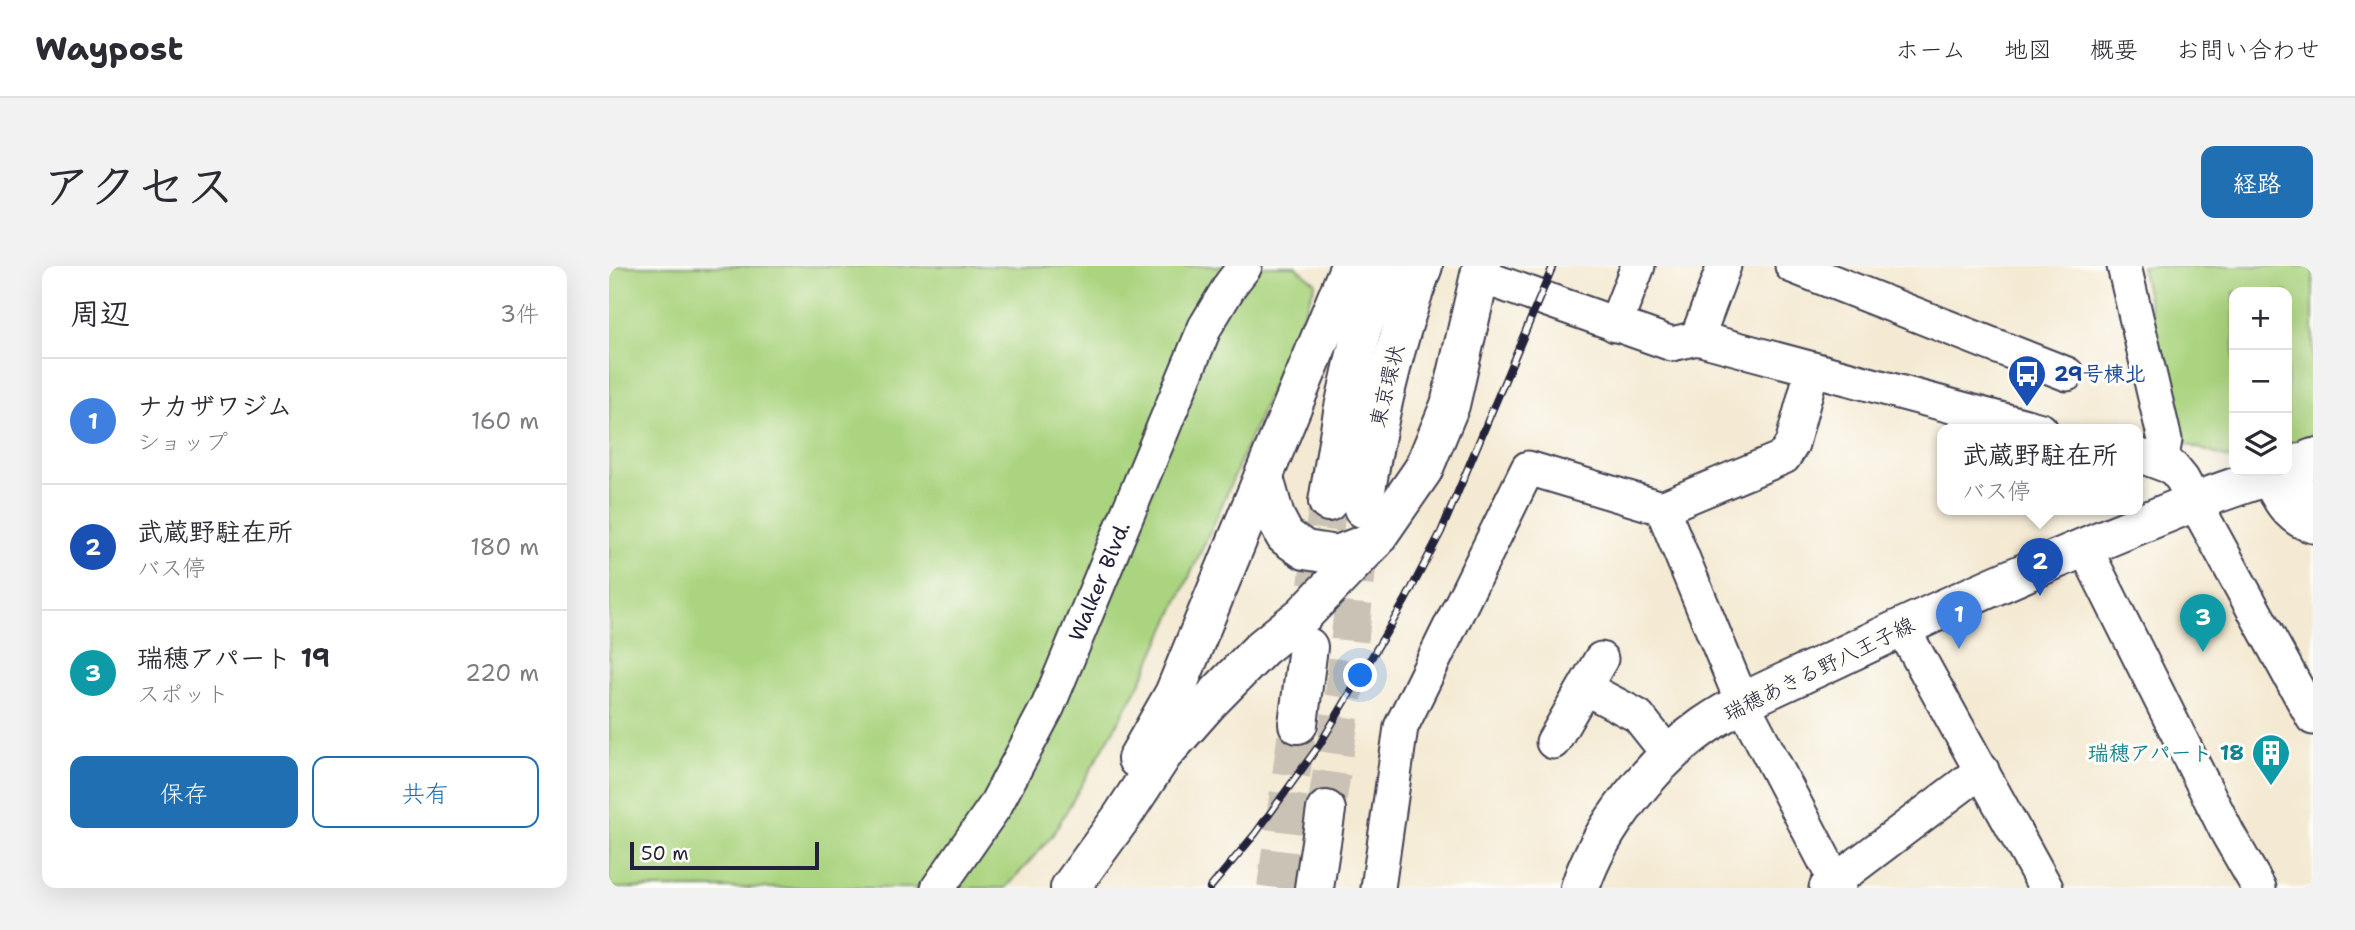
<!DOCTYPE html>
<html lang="ja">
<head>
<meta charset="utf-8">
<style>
  :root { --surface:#fff; --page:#f2f2f3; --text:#2b2b33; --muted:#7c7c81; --line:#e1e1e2; --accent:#1f6fb2 }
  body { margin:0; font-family:"Shantell Sans","Klee One",sans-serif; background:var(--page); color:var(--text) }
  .controls { position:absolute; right:21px; top:21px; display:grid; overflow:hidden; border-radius:14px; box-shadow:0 7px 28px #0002 }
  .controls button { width:63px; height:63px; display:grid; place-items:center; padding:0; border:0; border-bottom:2px solid var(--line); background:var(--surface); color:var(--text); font:35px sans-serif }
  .scale { position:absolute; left:21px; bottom:18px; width:189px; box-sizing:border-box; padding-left:7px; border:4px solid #22223b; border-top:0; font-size:19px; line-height:24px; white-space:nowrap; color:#22223b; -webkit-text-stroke:5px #fdfcf7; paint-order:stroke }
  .you { position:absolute; left:752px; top:410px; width:24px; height:24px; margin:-18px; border:5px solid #fff; border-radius:50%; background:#1a73e8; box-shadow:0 0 0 10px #1a73e833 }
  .badge { display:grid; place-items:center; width:46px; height:46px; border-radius:50%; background:var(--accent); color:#fff; font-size:23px; font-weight:700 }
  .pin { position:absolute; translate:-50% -58px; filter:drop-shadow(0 2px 4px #0008) }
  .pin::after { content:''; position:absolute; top:37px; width:24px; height:21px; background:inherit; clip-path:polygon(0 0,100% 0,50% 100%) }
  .popup { position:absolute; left:1328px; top:158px; width:206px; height:91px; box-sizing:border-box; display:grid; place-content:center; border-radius:14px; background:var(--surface); filter:drop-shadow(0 2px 5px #0005); font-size:23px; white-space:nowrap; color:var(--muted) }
  .popup b { font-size:26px; color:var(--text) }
  .popup::after { content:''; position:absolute; left:50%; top:100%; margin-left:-14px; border:14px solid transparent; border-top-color:var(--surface) }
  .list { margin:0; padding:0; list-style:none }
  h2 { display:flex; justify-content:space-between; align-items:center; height:91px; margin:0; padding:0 28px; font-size:30px }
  h2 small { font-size:23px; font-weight:400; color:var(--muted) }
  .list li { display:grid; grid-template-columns:46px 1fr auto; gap:21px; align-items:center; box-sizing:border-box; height:126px; padding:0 28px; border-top:2px solid var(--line) }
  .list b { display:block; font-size:26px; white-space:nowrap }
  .list p { margin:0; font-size:23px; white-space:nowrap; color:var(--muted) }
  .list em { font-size:23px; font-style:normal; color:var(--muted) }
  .actions { display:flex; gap:14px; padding:21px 28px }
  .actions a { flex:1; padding:16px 0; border:2px solid var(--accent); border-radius:14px; text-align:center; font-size:24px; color:var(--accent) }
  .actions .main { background:var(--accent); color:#fff }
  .icon { flex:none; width:38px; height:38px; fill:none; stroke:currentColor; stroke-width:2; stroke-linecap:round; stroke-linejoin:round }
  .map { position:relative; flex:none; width:1704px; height:622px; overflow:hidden; border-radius:14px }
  header { display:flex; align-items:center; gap:42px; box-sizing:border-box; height:98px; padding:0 35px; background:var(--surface); border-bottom:2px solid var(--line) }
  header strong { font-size:33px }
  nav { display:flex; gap:38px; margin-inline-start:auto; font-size:24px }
  .intro { display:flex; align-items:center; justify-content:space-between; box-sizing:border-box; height:168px; padding:0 42px }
  h1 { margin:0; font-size:49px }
  .button { padding:18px 32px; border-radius:14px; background:var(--accent); color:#fff; font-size:24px; font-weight:700 }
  main { display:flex; gap:42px; padding:0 42px }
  aside { flex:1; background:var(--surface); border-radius:14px; box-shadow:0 7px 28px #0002 }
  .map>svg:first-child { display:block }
  .green { fill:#aad47f; stroke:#667b5d; stroke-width:2 }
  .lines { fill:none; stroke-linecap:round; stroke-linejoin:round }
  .highway-tunnel { stroke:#cac2b5; stroke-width:38; stroke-dasharray:38 19; stroke-linecap:butt }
  .minor-casing { stroke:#424052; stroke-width:37 }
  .major-casing { stroke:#424052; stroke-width:42 }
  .highway-casing { stroke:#424052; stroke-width:42 }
  .minor { stroke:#fff; stroke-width:33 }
  .major { stroke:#fff; stroke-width:38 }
  .highway { stroke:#fff; stroke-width:38 }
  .rail-casing { stroke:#22223b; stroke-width:8 }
  .rail { stroke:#fdfcf7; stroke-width:5; stroke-dasharray:16; stroke-linecap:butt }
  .labels { text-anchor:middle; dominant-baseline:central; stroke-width:6; stroke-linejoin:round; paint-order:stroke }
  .transit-label { font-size:21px; font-weight:bold; fill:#164399; stroke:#fdfcf7; text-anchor:start }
  .street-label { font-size:21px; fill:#22223b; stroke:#fdfcf7 }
  .culture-label { font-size:21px; font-weight:bold; fill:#0d838f; stroke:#fdfcf7; text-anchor:end }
</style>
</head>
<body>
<header>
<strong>Waypost</strong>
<nav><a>ホーム</a><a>地図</a><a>概要</a><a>お問い合わせ</a></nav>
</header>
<div class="intro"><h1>アクセス</h1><a class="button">経路</a></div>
<main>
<aside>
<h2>周辺<small>3件</small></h2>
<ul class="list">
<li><span class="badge" style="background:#3f7fe0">1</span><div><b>ナカザワジム</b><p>ショップ</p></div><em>160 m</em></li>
<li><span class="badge" style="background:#1a4fb4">2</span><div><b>武蔵野駐在所</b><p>バス停</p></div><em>180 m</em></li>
<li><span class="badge" style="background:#0f9aa8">3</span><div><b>瑞穂アパート 19</b><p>スポット</p></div><em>220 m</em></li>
</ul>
<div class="actions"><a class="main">保存</a><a>共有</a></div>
</aside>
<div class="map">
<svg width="1704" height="622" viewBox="0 0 1704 622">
  <rect width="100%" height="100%" fill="#fdfcf7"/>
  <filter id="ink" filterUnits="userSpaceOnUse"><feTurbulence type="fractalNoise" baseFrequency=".0143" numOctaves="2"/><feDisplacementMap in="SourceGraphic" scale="14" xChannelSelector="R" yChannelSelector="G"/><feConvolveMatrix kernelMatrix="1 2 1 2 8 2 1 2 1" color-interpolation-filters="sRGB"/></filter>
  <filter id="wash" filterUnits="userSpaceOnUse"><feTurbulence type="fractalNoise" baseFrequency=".00686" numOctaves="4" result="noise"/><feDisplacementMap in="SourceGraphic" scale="28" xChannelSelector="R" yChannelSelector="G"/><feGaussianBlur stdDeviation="1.57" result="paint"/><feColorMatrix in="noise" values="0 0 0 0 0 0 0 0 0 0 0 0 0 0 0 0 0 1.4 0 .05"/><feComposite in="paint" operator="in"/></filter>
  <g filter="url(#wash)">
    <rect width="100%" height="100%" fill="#f4ead3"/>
    <g class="green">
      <path d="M0,0H686L707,17L606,255L530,420L443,570L397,622H0Z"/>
      <path d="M1532,0H1704V169L1678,181V26H1625V194L1571,176Z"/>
    </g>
  </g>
  <g filter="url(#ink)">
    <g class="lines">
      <g class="highway-tunnel">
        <path d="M708,320L719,236"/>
        <path d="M717,544L736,419L751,272"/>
        <path d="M667,622L689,458"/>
      </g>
      <defs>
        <g id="minor">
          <path d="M1183,0L1458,108"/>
          <path d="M1515,0L1556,174L1552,196"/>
          <path d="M871,10L1063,78L1088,72L1432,164"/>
          <path d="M1006,59L1029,0"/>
          <path d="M1088,72L1115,0"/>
          <path d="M1529,189L1564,202L1573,213L1704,452"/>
          <path d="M1658,210C1669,233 1679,253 1704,260"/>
          <path d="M1658,210L1704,232"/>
          <path d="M1053,242L1134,438L1230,622"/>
          <path d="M1476,282L1619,568L1650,622"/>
          <path d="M1293,361L1437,622"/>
          <path d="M976,422L1029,450L1060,489"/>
          <path d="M944,476L992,393"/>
          <path id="s1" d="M329,622L386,540L439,440L596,61L622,18L636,0"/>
          <path d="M769,622L792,461L919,202L1053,242L1175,191L1183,178L1203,104"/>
          <path d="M1217,622L1373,504"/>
        </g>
        <g id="major">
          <path d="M1678,203L1704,192"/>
          <path d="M971,622C990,562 1044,496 1095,460C1138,430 1190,411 1237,388C1350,334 1466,284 1583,237C1612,225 1643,216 1672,205"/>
        </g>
        <g id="highway">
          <path d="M655,212L666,251L676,270L696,284L728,289L765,275"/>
          <path d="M719,236L734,146L752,66L775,0"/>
          <path d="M754,242C767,161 784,78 814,0"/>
          <path d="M689,458L699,381"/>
          <path d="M528,493L565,428L741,0"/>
          <path d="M461,622L512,552L554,488L600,436L653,382L694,349L765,275L814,204L841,139L873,0"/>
          <path d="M705,622L717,544"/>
        </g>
      </defs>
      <use href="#minor" class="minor-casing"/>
      <use href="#major" class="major-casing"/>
      <use href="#highway" class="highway-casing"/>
      <use href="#minor" class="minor"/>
      <use href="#major" class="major"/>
      <use href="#highway" class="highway"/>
      <defs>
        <path id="rail" d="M601,622L646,568L711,478L796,335L832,266L944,0"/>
      </defs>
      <use href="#rail" class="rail-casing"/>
      <use href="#rail" class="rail"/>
    </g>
  </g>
  <defs>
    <symbol id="bus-pin" viewBox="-11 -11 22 30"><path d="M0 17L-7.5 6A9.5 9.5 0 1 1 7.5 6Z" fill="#1a4fb4" stroke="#fdfcf7"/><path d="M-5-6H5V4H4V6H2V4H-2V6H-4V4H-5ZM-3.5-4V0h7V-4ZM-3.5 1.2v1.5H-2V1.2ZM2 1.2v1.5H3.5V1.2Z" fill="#fff"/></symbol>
    <symbol id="building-pin" viewBox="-11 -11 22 30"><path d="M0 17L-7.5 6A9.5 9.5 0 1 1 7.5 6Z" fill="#0f9aa8" stroke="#fdfcf7"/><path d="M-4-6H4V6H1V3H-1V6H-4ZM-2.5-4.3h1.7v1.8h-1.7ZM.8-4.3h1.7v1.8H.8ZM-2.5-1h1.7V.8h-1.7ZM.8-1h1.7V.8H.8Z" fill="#fff"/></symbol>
  </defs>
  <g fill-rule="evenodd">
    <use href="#bus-pin" x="1396" y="86" width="44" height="60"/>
    <use href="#building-pin" x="1640" y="465" width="44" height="60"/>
  </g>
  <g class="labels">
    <g class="transit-label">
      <text x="1445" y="108">29号棟北</text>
    </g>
    <g class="street-label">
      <text transform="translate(778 120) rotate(-76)">東京環状</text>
      <text stroke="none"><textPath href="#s1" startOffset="348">Walker Blvd.</textPath></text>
      <text transform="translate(1210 403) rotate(-26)">瑞穂あきる野八王子線</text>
    </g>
    <g class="culture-label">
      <text x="1635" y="487">瑞穂アパート 18</text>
    </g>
  </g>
</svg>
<div class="controls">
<button>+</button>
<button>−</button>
<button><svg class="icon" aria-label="layers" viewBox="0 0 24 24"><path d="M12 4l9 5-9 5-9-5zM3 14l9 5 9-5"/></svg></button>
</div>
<div class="scale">50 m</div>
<div class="you"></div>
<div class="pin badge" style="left:1350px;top:383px;background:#3f7fe0">1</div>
<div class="pin badge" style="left:1431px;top:330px;background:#1a4fb4">2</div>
<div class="popup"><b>武蔵野駐在所</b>バス停</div>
<div class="pin badge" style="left:1594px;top:386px;background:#0f9aa8">3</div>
</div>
</main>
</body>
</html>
